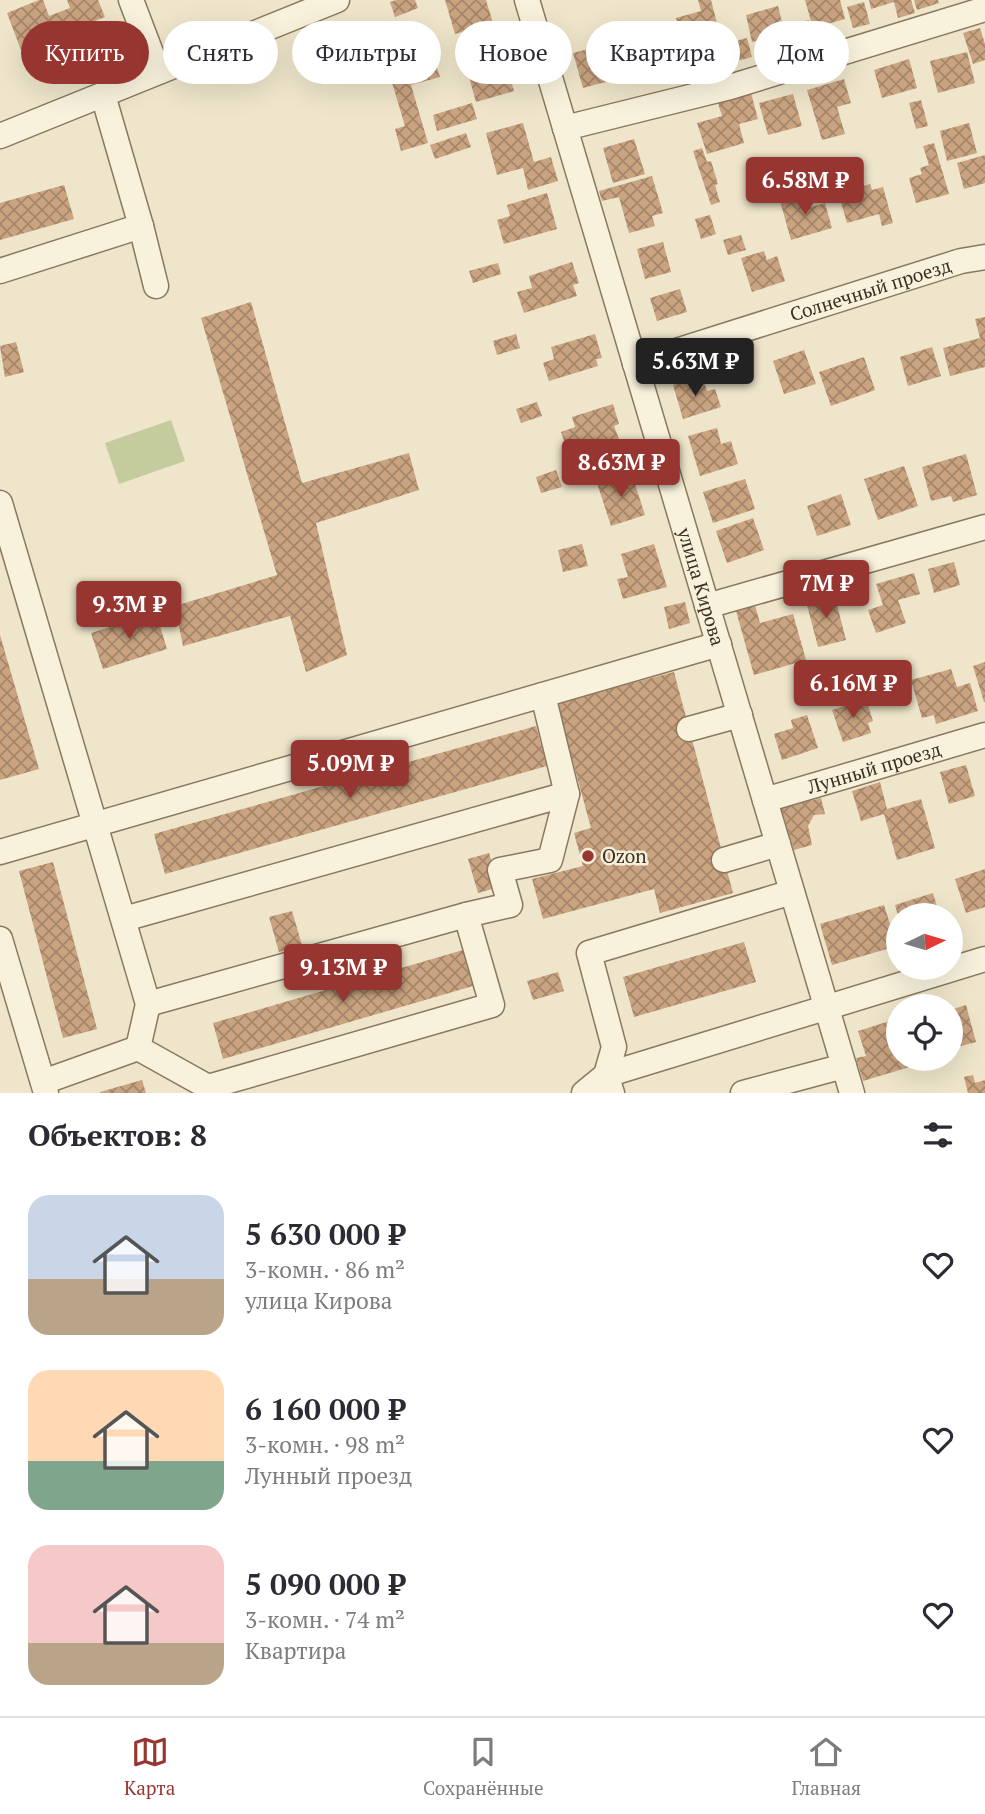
<!DOCTYPE html>
<html lang="ru">
<head>
<meta charset="utf-8">
<style>
  :root { --surface:#fff; --page:#f7f7f7; --text:#2b2b33; --muted:#7c7c81; --line:#e1e1e2; --accent:#973631 }
  body { margin:0; font-family:"PT Serif",serif; background:var(--page); color:var(--text); height:100vh; display:flex; flex-direction:column; font-size:26px; white-space:nowrap }
  * { box-sizing:border-box; margin:0 }
  p { font-size:23px; color:var(--muted) }
  .icon { flex:none; width:38px; height:38px; fill:none; stroke:currentColor; stroke-width:2; stroke-linecap:round; stroke-linejoin:round }
  .map { position:relative; height:1093px; overflow:hidden }
  .details { display:flex; flex-direction:column; background:var(--surface); flex:1 }
  .details>* { flex:none }
  .guide { position:absolute; left:21px; top:21px; width:943px; height:63px; display:flex; gap:14px }
  .needle { width:46px; rotate:85deg }
  .buttons { position:absolute; left:886px; top:903px; display:grid; gap:14px }
  .buttons a { display:grid; place-items:center; width:77px; height:77px; border-radius:50%; background:var(--surface); box-shadow:0 7px 28px #0002; font-size:35px }
  .price { position:absolute; translate:-50% -60px; padding:0 16px; border-radius:7px; background:var(--accent); color:#fff; font-size:23px; line-height:46px; filter:drop-shadow(0 2px 4px #0008) }
  .price::after { content:''; position:absolute; left:50%; top:42px; width:21px; height:16px; margin-left:-10px; background:inherit; clip-path:polygon(0 0,100% 0,50% 100%) }
  .price.current { background:#222; color:#fff }
  ul { padding:0; list-style:none }
  li { display:flex; align-items:center; gap:21px; height:175px; padding:0 28px }
  li span { display:grid; place-items:center; flex:none; width:196px; height:140px; border-radius:21px; color:#555 }
  li>.icon { margin-inline-start:auto }
  span .icon { width:84px; height:84px; fill:#fffc; stroke-width:1 }
  li b { font-size:30px }
  h2 { display:flex; justify-content:space-between; align-items:center; height:84px; padding:0 28px; font-size:30px }
  .pill { padding:0 24px; border-radius:32px; background:var(--surface); box-shadow:0 7px 28px #0002; font-size:24px; line-height:63px }
  .pill.current { background:var(--accent); color:#fff }
  .dock { display:flex; justify-content:space-around; align-items:center; height:98px; border-top:2px solid var(--line); background:var(--surface); font-size:19px; color:var(--muted) }
  .dock a { display:grid; justify-items:center; gap:4px }
  .dock .current { color:var(--accent) }
  .map>svg:first-child { display:block }
  .pitch { fill:#c4cc9e }
  .building { fill:url(#building-cross-hatch) }
  .lines { fill:none; stroke-linecap:round; stroke-linejoin:round }
  .minor-casing { stroke:#8a785f; stroke-width:27 }
  .minor { stroke:#f8f2dd; stroke-width:24 }
  .poi-dot { fill:#973631; stroke:#f5efd9; stroke-width:2.5 }
  .labels { text-anchor:middle; stroke-width:5; stroke-linejoin:round; paint-order:stroke }
  .street-label { font-size:19px; fill:#3b2f22; stroke:#f5efd9 }
  .poi-label { font-size:19px; fill:#3b2f22; stroke:#f5efd9; text-anchor:start }
</style>
</head>
<body>
<div class="map">
<svg width="985" height="1093" viewBox="0 0 985 1093">
  <defs>
    <pattern id="building-cross-hatch" width="8" height="8" patternUnits="userSpaceOnUse" patternTransform="scale(1.75)"><rect width="8" height="8" fill="#caa481"/><path d="M0 0l8 8M0 8l8-8" fill="none" stroke="#a58669"/></pattern>
  </defs>
  <rect width="100%" height="100%" fill="#eee5ca"/>
  <path class="pitch" d="M171,420L185,461L119,484L105,443Z"/>
  <path class="building" d="M39,0H43L49,16L70,8L67,0H98L105,17L21,50L7,13Z
    M396,0H415L418,8L395,17L390,2Z
    M445,0H486L493,23L455,34Z
    M698,0H711L724,50L707,55L700,27L680,32L676,18L701,11Z
    M805,0H840L845,19L813,28Z
    M869,0H911L915,13L898,18L894,2L871,9Z
    M914,0H938L939,3L917,10Z
    M864,2L870,24L853,28L847,7Z
    M778,6L785,34L752,42L746,15Z
    M809,20L814,38L799,42L794,24Z
    M980,28L985,44V60L973,64L963,33Z
    M662,35L669,64L652,69L644,40Z
    M747,38L752,57L733,62L728,43Z
    M604,45L613,80L583,88L573,53Z
    M503,52L514,91L476,102L465,63Z
    M967,52L975,83L938,93L930,61Z
    M402,54L407,70L435,62L440,77L411,85L428,143L401,151L395,129L405,126L385,59Z
    M909,59L917,88L882,98L874,70Z
    M844,79L851,103L837,107L845,134L822,140L807,90Z
    M751,93L758,119L739,124L744,143L707,154L697,123L722,116L718,103Z
    M793,94L802,126L768,135L759,103Z
    M921,100L928,126L916,129L909,103Z
    M472,103L477,119L437,131L433,115Z
    M523,123L534,162L551,157L558,181L528,190L523,168L497,175L486,133Z
    M969,123L977,153L947,161L940,131Z
    M466,133L471,147L435,159L430,145Z
    M634,139L645,174L613,183L603,148Z
    M934,143L949,194L916,203L909,178L922,174L920,168L929,165L923,146Z
    M702,148L707,162L711,161L718,184L715,185L720,202L711,205L693,151Z
    M985,155V183L964,189L957,163Z
    M826,158L837,195L827,198L816,161Z
    M652,176L663,213L652,216L655,226L629,233L619,197L602,201L599,191Z
    M862,178L864,186L870,184L872,190L883,187L893,223L882,226L879,214L847,223L836,185Z
    M64,185L74,219L0,240V203Z
    M547,193L557,229L504,244L497,220L510,216L507,205Z
    M807,193L811,207L825,203L832,228L791,240L780,201Z
    M710,215L716,234L701,239L695,219Z
    M741,235L746,250L728,255L723,240Z
    M663,242L671,272L645,279L637,249Z
    M764,251L767,260L777,256L785,281L752,292L741,258Z
    M572,262L579,283L573,285L577,296L524,313L517,292L532,288L529,276Z
    M498,263L501,274L473,283L469,271Z
    M680,289L687,312L657,321L650,298Z
    M251,302L302,483L409,453L419,490L316,523L347,655L306,672L290,616L183,646L175,606L277,575L201,318Z
    M985,317V367L950,376L943,348L980,338L975,319Z
    M516,334L520,348L497,355L493,341Z
    M595,334L602,358L596,359L598,366L549,381L543,363L554,359L551,347Z
    M16,342L24,372L5,377L0,346Z
    M932,347L941,376L908,386L900,357Z
    M804,350L816,384L784,394L773,361Z
    M864,357L875,390L831,406L819,372Z
    M702,376L707,391L715,389L721,407L683,419L673,385Z
    M537,402L542,416L521,423L516,409Z
    M613,404L619,424L614,426L619,439L569,456L561,432L575,427L572,417Z
    M717,428L721,444L731,441L738,464L700,476L688,436Z
    M966,454L977,495L953,502L951,496L931,501L922,467Z
    M904,466L918,506L878,520L864,479Z
    M556,470L562,487L541,493L536,477Z
    M631,472L645,515L611,526L597,483Z
    M745,479L755,509L713,523L703,492Z
    M841,494L851,525L817,536L807,506Z
    M753,518L764,550L727,563L716,531Z
    M582,544L588,566L563,572L558,550Z
    M654,544L667,587L623,599L617,579L628,577L621,554Z
    M954,562L960,585L934,593L928,569Z
    M914,573L920,594L898,600L906,623L876,633L868,610L883,605L876,584Z
    M834,593L846,640L818,647L806,601Z
    M685,602L690,623L669,629L664,607Z
    M755,605L760,623L793,614L806,660L754,675L736,611Z
    M156,613L167,649L103,669L91,633Z
    M0,635L39,769L0,780Z
    M985,662V702H984L973,666Z
    M951,669L957,687L970,683L978,711L936,724L934,715L922,718L911,680Z
    M674,672L733,893L660,913L654,889L543,919L532,879L583,866L574,833L591,828L557,703Z
    M866,699L873,721L868,723L871,733L843,742L832,710Z
    M807,715L818,748L782,760L774,734L793,728L791,720Z
    M536,726L547,766L165,874L154,834Z
    M966,765L975,796L949,804L940,772Z
    M880,782L887,809L921,799L935,848L897,860L884,814L861,821L852,791Z
    M821,798L825,814L814,815L808,826L812,845L794,850L781,808Z
    M489,853L499,887L478,893L468,859Z
    M53,862L97,1029L63,1038L19,871Z
    M985,869V907L966,913L955,879Z
    M933,893L939,913L931,915H898L895,905Z
    M884,905L897,946L832,965L820,924Z
    M292,911L302,945L279,952L269,917Z
    M744,942L756,982L634,1017L623,977Z
    M463,950L473,986L223,1059L213,1023Z
    M558,972L564,991L533,1000L527,981Z
    M966,1005L976,1042L950,1049V1010Z
    M893,1020L896,1031L898,1030V1059H915L916,1065L863,1081L856,1058L866,1056L858,1031Z
    M973,1075L975,1083L985,1080V1093H968L964,1077Z
    M142,1080L146,1093H100V1092Z"/>
  <g class="lines">
    <defs>
      <g id="minor">
        <path d="M131,0L158,71"/>
        <path id="s1" d="M527,0L852,1093"/>
        <path d="M565,128L730,87L985,9"/>
        <path d="M0,136L337,0"/>
        <path d="M141,226L156,286"/>
        <path d="M0,271L141,226L103,95"/>
        <path id="s2" d="M635,364L961,261L985,257"/>
        <path d="M0,503L148,1004L138,1048L208,1087L492,1005L466,915"/>
        <path d="M707,606L985,527"/>
        <path d="M689,729L740,715"/>
        <path id="s3" d="M765,800L985,735"/>
        <path d="M0,852L719,644"/>
        <path d="M724,860L778,844"/>
        <path d="M124,919L567,794"/>
        <path d="M0,939L46,1093"/>
        <path d="M148,1004L466,915L510,905L500,870L550,860L567,794L543,695"/>
        <path d="M43,1082L138,1048"/>
        <path d="M584,1093L606,1075L985,959"/>
        <path d="M612,1093L606,1075L614,1047L589,953L792,892"/>
        <path d="M743,1093L844,1066"/>
      </g>
    </defs>
    <use href="#minor" class="minor-casing"/>
    <use href="#minor" class="minor"/>
  </g>
  <circle class="poi-dot" cx="588" cy="856" r="7"/>
  <g class="labels">
    <g class="street-label">
      <text dy="7" stroke="none"><textPath href="#s2" startOffset="247">Солнечный проезд</textPath></text>
      <text dy="7" stroke="none"><textPath href="#s1" startOffset="612">улица Кирова</textPath></text>
      <text dy="7" stroke="none"><textPath href="#s3" startOffset="114">Лунный проезд</textPath></text>
    </g>
    <g class="poi-label">
      <text x="602" y="863">Ozon</text>
    </g>
  </g>
</svg>
<div class="buttons">
<a><svg class="needle" viewBox="-14 -14 28 28"><path d="M0-13l5 13h-10z" fill="#e53935"/><path d="M0 13l5-13h-10z" fill="#7c7c81"/></svg></a>
<a><svg class="icon" aria-label="locate" viewBox="0 0 24 24"><circle cx="12" cy="12" r="6"/><path d="M12 2v4M12 18v4M2 12h4M18 12h4"/></svg></a>
</div>
<b class="price" style="left:805px;top:217px">6.58M ₽</b>
<b class="price current" style="left:695px;top:398px">5.63M ₽</b>
<b class="price" style="left:621px;top:499px">8.63M ₽</b>
<b class="price" style="left:826px;top:620px">7M ₽</b>
<b class="price" style="left:129px;top:641px">9.3M ₽</b>
<b class="price" style="left:853px;top:720px">6.16M ₽</b>
<b class="price" style="left:350px;top:800px">5.09M ₽</b>
<b class="price" style="left:343px;top:1004px">9.13M ₽</b>
<div class="guide">
<a class="pill current">Купить</a>
<a class="pill">Снять</a>
<a class="pill">Фильтры</a>
<a class="pill">Новое</a>
<a class="pill">Квартира</a>
<a class="pill">Дом</a>
</div>
</div>
<section class="details">
<h2>Объектов: 8<svg class="icon" aria-label="filters" viewBox="0 0 24 24"><path d="M4 7h16M4 17h16"/><circle cx="9" cy="7" r="2"/><circle cx="15" cy="17" r="2"/></svg></h2>
<ul>
<li><span style="background:linear-gradient(#c9d6e8 60%,#b9a48a 0)"><svg class="icon" aria-label="home" viewBox="0 0 24 24"><path d="M3 11l9-7 9 7M6 9v11h12V9"/></svg></span><div><b>5 630 000 ₽</b><p>3-комн. · 86 m²</p><p>улица Кирова</p></div><svg class="icon" aria-label="heart" viewBox="0 0 24 24"><path d="M12 20l-8-8c-3-5 5-10 8-4 3-6 11-1 8 4z"/></svg></li>
<li><span style="background:linear-gradient(#ffd9b3 65%,#7fa58c 0)"><svg class="icon" aria-label="home" viewBox="0 0 24 24"><path d="M3 11l9-7 9 7M6 9v11h12V9"/></svg></span><div><b>6 160 000 ₽</b><p>3-комн. · 98 m²</p><p>Лунный проезд</p></div><svg class="icon" aria-label="heart" viewBox="0 0 24 24"><path d="M12 20l-8-8c-3-5 5-10 8-4 3-6 11-1 8 4z"/></svg></li>
<li><span style="background:linear-gradient(#f6c9c9 70%,#b9a48a 0)"><svg class="icon" aria-label="home" viewBox="0 0 24 24"><path d="M3 11l9-7 9 7M6 9v11h12V9"/></svg></span><div><b>5 090 000 ₽</b><p>3-комн. · 74 m²</p><p>Квартира</p></div><svg class="icon" aria-label="heart" viewBox="0 0 24 24"><path d="M12 20l-8-8c-3-5 5-10 8-4 3-6 11-1 8 4z"/></svg></li>
</ul>
</section>
<nav class="dock">
<a class="current"><svg class="icon" aria-label="map" viewBox="0 0 24 24"><path d="M3 6l6-2 6 2 6-2v14l-6 2-6-2-6 2zM9 4v14M15 6v14"/></svg>Карта</a>
<a><svg class="icon" aria-label="saved" viewBox="0 0 24 24"><path d="M7 4h10v16l-5-4-5 4z"/></svg>Сохранённые</a>
<a><svg class="icon" aria-label="home" viewBox="0 0 24 24"><path d="M3 11l9-7 9 7M6 9v11h12V9"/></svg>Главная</a>
</nav>
</body>
</html>
